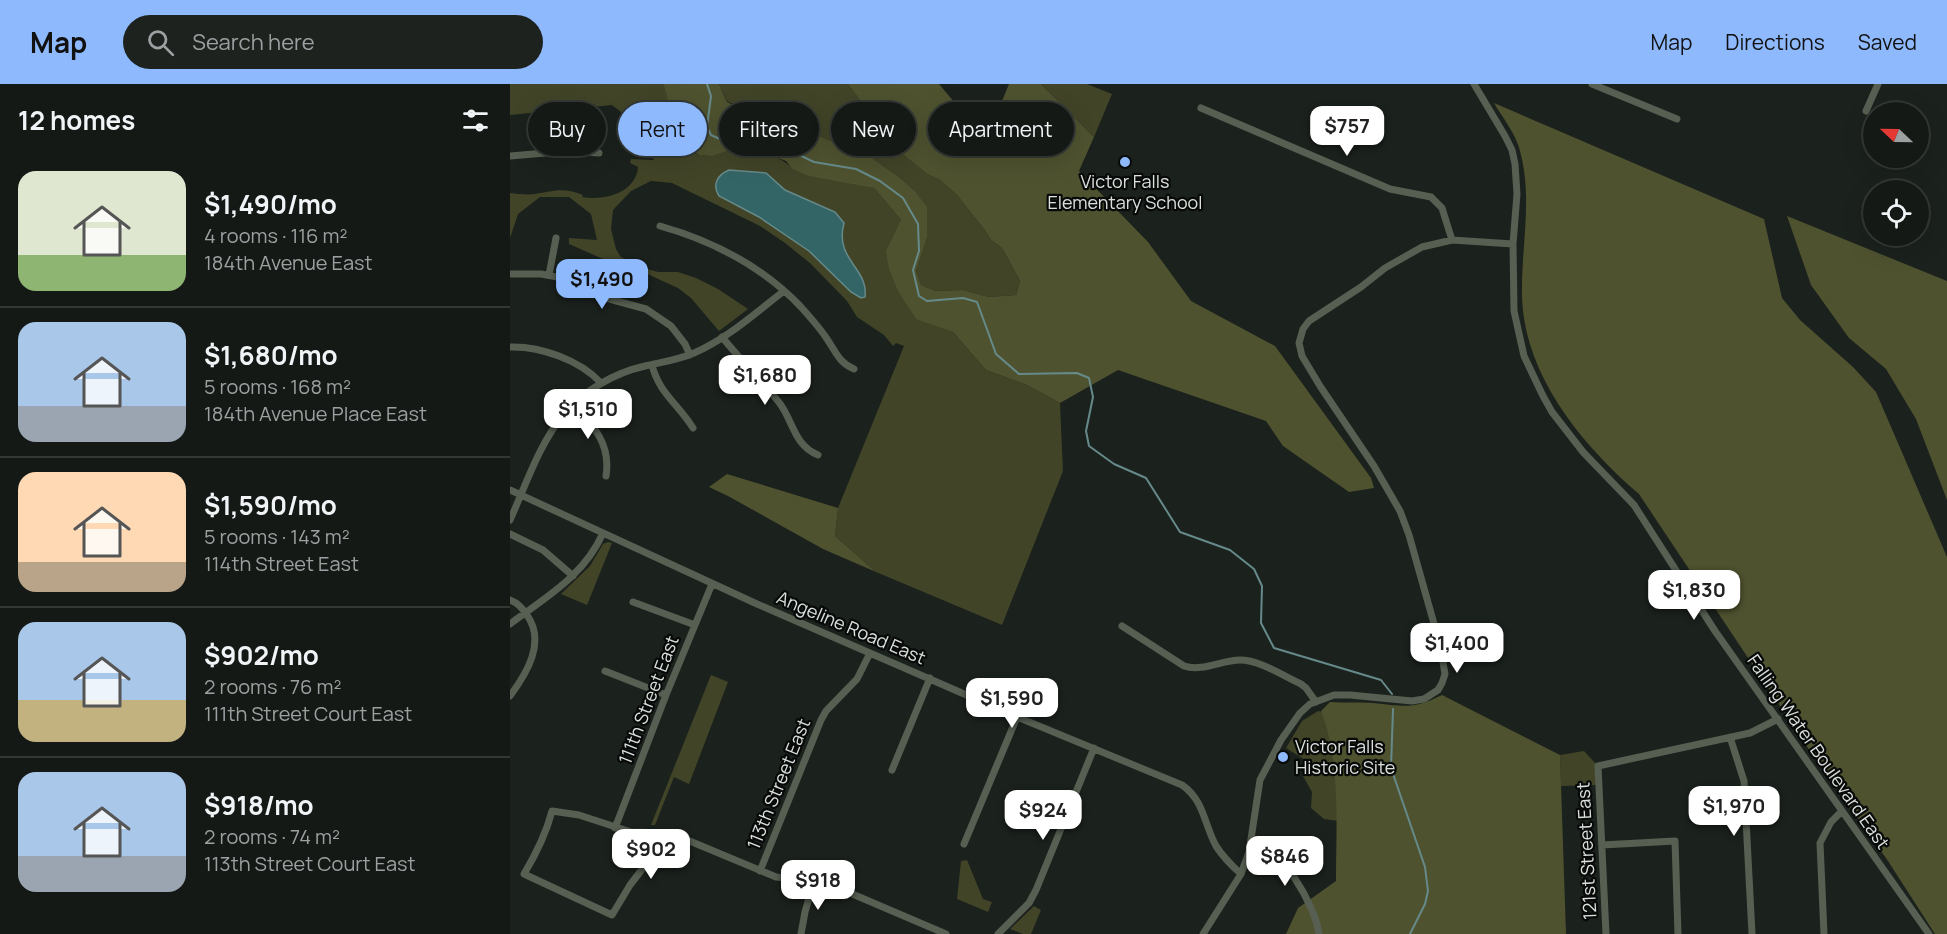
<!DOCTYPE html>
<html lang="en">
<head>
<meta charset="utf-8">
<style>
  :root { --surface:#141916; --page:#1d221f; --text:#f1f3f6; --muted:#9da0a1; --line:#333835; --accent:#8eb9fd }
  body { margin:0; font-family:Manrope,sans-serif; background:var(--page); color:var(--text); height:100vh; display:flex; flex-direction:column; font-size:22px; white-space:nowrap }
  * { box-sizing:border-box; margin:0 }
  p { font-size:20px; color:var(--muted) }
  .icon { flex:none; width:33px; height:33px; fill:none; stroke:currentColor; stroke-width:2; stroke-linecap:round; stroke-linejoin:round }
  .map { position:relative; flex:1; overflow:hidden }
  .drawer { display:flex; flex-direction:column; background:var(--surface); width:510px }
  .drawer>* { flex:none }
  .top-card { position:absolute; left:18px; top:18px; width:570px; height:54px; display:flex; gap:12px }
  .needle { width:39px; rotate:292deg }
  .tools { position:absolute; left:1353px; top:18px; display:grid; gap:12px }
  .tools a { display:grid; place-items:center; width:66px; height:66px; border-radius:50%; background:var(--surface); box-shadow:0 6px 24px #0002,0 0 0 2px var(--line); font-size:30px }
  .price { position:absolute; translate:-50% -51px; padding:0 14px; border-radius:12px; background:#fff; color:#222; font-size:20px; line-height:39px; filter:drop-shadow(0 2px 3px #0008) }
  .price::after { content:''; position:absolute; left:50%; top:36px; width:18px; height:14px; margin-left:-9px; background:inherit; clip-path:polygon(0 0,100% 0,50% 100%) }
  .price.current { background:var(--accent); color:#111 }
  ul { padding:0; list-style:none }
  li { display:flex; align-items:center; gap:18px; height:150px; padding:0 18px }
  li+li { border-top:2px solid var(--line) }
  li span { display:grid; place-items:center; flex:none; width:168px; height:120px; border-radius:18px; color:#555 }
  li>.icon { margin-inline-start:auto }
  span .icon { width:72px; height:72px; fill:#fffc; stroke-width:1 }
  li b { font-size:26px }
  h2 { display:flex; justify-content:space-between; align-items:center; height:72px; padding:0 18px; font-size:26px }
  .chip { padding:0 21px; border-radius:27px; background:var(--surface); box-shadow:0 6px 24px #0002,0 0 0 2px var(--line); font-size:21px; line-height:54px }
  .chip.current { background:var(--accent); color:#111 }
  header { display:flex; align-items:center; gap:36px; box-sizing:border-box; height:84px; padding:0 30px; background:var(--accent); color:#111 }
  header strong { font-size:28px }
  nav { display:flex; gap:33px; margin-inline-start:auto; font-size:21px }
  .search { width:420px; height:54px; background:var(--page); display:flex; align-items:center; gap:15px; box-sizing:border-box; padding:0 21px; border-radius:33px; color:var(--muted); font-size:22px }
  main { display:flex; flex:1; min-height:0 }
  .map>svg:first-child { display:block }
  .green { fill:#414427 }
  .forest { fill:#4f522f }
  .water { fill:#346566; stroke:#668a8a; stroke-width:1.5 }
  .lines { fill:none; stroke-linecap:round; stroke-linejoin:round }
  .stream { stroke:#668a8a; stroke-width:2 }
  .minor { stroke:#575f52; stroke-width:7 }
  .poi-dot { fill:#8eb9fd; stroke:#070a08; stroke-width:2 }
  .labels { text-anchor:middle; stroke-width:4.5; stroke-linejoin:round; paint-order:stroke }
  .poi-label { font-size:18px; fill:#dbe0dd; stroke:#070a08 }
  .street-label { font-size:18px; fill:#dbe0dd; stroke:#070a08 }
</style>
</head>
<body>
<header>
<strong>Map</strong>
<div class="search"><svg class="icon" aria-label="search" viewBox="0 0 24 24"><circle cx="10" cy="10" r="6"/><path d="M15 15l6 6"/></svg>Search here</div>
<nav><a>Map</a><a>Directions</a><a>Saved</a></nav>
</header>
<main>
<section class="drawer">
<h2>12 homes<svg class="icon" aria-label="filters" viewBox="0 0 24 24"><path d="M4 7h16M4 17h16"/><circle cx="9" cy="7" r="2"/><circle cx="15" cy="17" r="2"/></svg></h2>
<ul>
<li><span style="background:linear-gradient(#dfe7d0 70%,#8fb573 0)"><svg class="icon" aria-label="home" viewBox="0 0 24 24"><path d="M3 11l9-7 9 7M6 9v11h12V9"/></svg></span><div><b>$1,490/mo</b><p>4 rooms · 116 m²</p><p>184th Avenue East</p></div></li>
<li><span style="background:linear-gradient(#a9c7e8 70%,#9aa5b1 0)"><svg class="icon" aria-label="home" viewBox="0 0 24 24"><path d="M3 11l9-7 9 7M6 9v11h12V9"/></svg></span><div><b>$1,680/mo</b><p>5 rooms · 168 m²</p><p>184th Avenue Place East</p></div></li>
<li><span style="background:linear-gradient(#ffd9b3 75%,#b9a48a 0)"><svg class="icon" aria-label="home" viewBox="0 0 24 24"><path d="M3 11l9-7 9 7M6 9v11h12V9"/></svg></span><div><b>$1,590/mo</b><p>5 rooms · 143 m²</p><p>114th Street East</p></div></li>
<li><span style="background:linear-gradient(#a9c7e8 65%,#c2b280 0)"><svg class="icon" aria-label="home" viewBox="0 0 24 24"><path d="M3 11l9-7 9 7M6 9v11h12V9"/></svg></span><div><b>$902/mo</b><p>2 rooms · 76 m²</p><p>111th Street Court East</p></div></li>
<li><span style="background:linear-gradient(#a9c7e8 70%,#9aa5b1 0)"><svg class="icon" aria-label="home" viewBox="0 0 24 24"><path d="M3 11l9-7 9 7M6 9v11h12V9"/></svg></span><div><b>$918/mo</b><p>2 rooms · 74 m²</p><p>113th Street Court East</p></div></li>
</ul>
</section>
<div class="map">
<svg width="1437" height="850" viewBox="0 0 1437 850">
  <rect width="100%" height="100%" fill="#1b211d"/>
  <path class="green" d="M0,0H153C157,9 159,17 160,27C162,40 158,50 169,62C176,69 194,73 204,71C208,70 213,67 217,67C236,64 270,69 282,85L364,104L391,136L406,234L443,248L476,286L517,301L550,319L553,387L492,541L366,488L325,452L328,424L394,262L386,259L383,262L374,251L347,233L337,217L301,180L275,159L250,142L162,99L141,97L121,107L103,126L101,145L106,165L110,172L121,180L148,188H168L186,194L208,205L238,225L209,247L181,214L168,204L135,189L118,186L59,160V154L87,156L81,130L59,113H30L8,130L0,154V109C8,110 17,111 25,110C45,107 52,103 73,111L72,113C94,117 126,109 128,83L120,79L121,75L144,76L125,39L102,21L0,31Z
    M209,0H338L385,64L417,90L430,96L447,111L474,145L481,156L492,164L510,197L506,211L479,213L453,206L426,207L411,201L406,187L417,154L404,106L389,93L362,74L309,52L281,48L217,17Z
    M531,0H577L602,10L584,53Z
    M98,458L102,459L77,521L51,510L80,482L93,460Z
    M201,591L218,598L179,700L164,693L145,741H141Z
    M808,627L825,631L835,738L814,735L801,724L802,708L793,692L800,679L776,664L792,637Z
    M1074,667L1088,682L1089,701L1051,702L1050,671Z
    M457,776L473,815L482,818L478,828L447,815L451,777Z
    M524,822L531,826L521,850H513L500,845Z"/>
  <path class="forest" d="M153,0H209L217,18L281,48L309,52L362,74L389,93L404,106L417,123V154L406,187L411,201L426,207L453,206L479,213L506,211L510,197L492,164L481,156L474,145L447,111L430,96L417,90L385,64L338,0H429L476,56L499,0H531L584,53L569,87L638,158L681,217L765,262L861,394L864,404L839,408L773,362L756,337L608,286L550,319L517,301L476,286L443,248L406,235L388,207L379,185L376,167L391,136L364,104L299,92L282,85L276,77L255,69L217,67L202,72L190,71L169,63L161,55C157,34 162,22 153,0Z
    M984,19L1254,135L1272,214L1290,236L1343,283L1366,308L1437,473V850H1425L1378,777L1298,664L1129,410C1071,360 1014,291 1012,212C1011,163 1023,114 1010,67C1006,50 992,33 984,19Z
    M1277,132L1437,197V416L1406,335L1376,285L1339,254L1301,201Z
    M217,390L328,424L325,452L366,488L313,465L218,412L199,403Z
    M932,611L1050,671L1056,850H776L788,824L826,797C826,744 831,678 811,627L820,618C834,619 849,618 863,619C894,622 903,626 932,611Z"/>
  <path class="water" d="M219,86L256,89L275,106L325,128L334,139C324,176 359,184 355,213L351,214L341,208L299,167L249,133L209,112C202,101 207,91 219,86Z"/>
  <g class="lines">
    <path class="stream" d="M197,0L201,12L197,43L201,51L227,63L260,57L304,78L346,85L370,97L393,114L408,140L409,167L403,186L409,212L417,217L453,214L467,218L486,270L509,290L567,289L579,294L583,313L576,347L579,362L604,380L636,394L670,448L720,466L744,485L752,502L751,539L764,564L871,596L882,610
      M883,625L881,684L915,783L918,807L915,820L900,850"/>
    <path class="minor" d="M964,0L995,52L1002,66L1005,80L1007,110L1003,160L1004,227L1014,272L1033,312L1042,328L1073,368L1124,421L1205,547L1419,850
      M1082,0L1167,35
      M691,24L880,105L921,113L932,124L942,156
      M1356,27L1368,0
      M0,72L59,67L89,69
      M150,142C203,157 252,182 291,223C300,233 310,244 317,255C326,268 329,279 344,285
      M0,190H31L53,194L92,213L136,225L161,242L175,260L180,271
      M39,191L46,154
      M212,253C230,275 249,295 268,317C283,335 283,361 308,371
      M0,263C30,262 70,276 91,299
      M142,281C149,309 168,320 183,344
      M63,321C84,342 101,360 96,392
      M0,406L247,520L507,633L672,701C694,716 694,740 706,762C713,773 721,781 731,790
      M0,436C16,401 29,360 54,330C75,306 104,289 135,282C152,278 168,276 184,269C217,255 245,229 274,207
      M0,450L33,466L63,492
      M0,516C8,519 12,524 17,531C36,558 17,589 0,612
      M123,518L185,541
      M0,540C36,513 74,492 93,449
      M612,542L674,582C692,588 712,576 730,576C750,576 773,592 791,600L796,604L806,618
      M95,587L156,611
      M1220,653L1234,697L1242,850
      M382,686L420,594
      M105,744L156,611L202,500
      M143,750L140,775L120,801L102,831L14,790C26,770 36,750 42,727L69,731L121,748L159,749L170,753L266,793L304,797L326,803L436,850
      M742,754C771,764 805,820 809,850
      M454,760L507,633
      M1092,761L1165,757L1168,850
      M250,787L311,636L316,627L347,595L360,569
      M291,850L295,828L304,797
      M488,850L519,819L526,806L584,664
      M693,850L731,790L739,768L750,696L771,656L790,629L800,620L824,611H840L902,617L914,615L928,606L932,599L935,590L930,561L899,451L890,427L864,382L810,302L792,272L789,259L793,245L799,237L851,203L875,184L912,163L942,156L1003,160
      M1096,850L1088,682L1240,649L1268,635
      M1314,850L1310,759L1321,738L1331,728"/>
  </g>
  <g class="poi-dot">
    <circle cx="615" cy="78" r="6"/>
    <circle cx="773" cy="673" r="6"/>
  </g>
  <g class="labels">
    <g class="poi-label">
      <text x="615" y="104">Victor Falls<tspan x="615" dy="21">Elementary School</tspan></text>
      <text x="785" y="669" text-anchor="start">Victor Falls<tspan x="785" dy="21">Historic Site</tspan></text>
    </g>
    <g class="street-label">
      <text transform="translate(341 544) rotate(23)" y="6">Angeline Road East</text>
      <text transform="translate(139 616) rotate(-69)" y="6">111th Street East</text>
      <text transform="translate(1308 668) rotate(55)" y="6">Falling Water Boulevard East</text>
      <text transform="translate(269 700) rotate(-68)" y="6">113th Street East</text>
      <text transform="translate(1077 767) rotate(-93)" y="6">121st Street East</text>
    </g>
  </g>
</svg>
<div class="tools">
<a><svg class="needle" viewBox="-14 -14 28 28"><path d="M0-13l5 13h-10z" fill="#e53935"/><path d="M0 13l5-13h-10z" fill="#9da0a1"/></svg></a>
<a><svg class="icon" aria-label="locate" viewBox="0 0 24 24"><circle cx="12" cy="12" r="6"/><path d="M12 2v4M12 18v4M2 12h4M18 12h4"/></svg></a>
</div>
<b class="price" style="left:837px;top:73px">$757</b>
<b class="price current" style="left:92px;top:226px">$1,490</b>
<b class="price" style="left:255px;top:322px">$1,680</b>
<b class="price" style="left:78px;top:356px">$1,510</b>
<b class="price" style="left:1184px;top:537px">$1,830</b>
<b class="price" style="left:947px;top:590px">$1,400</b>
<b class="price" style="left:502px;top:645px">$1,590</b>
<b class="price" style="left:1224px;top:753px">$1,970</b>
<b class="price" style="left:533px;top:757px">$924</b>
<b class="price" style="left:141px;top:796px">$902</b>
<b class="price" style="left:775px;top:803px">$846</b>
<b class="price" style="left:308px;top:827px">$918</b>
<div class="top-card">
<a class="chip">Buy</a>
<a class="chip current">Rent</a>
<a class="chip">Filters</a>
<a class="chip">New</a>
<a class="chip">Apartment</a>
</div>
</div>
</main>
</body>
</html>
